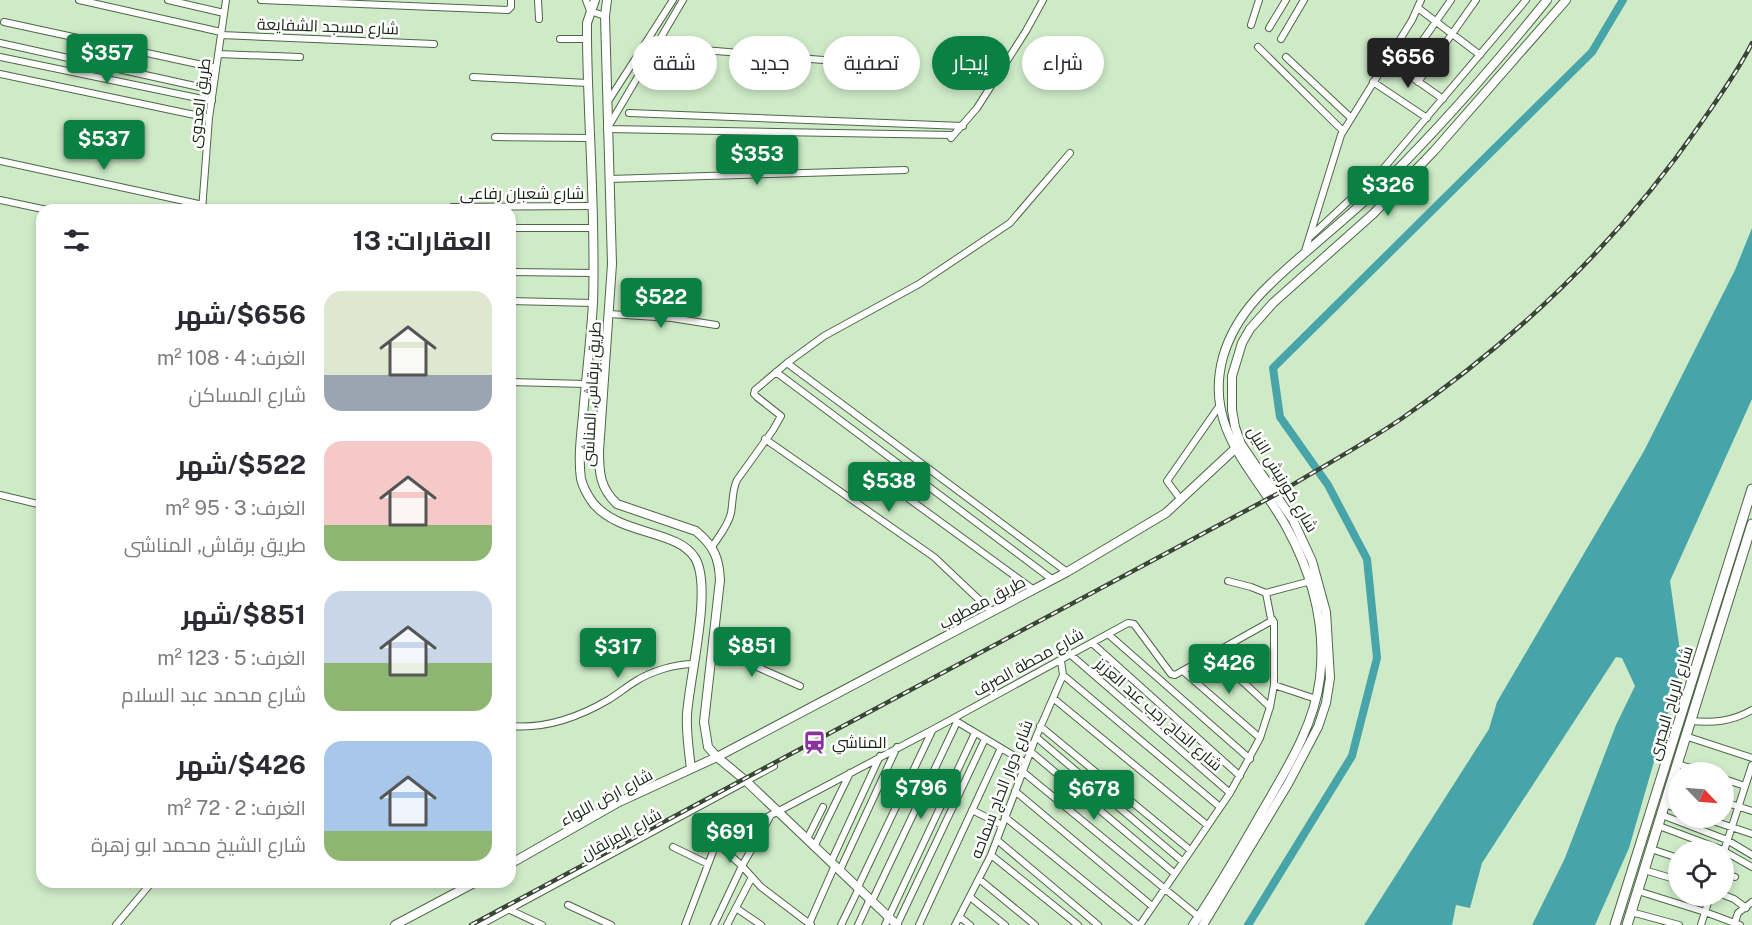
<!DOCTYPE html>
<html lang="ar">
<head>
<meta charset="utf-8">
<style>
  :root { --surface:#fff; --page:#f7f7f7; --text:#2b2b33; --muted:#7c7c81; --accent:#0b8043 }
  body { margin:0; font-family:"Public Sans",Cairo,sans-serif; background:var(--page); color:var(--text); direction:rtl; height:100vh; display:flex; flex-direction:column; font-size:22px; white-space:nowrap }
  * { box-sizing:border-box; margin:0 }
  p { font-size:20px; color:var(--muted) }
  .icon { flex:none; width:33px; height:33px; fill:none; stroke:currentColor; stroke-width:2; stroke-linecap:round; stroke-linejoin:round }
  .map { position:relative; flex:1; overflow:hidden; direction:ltr }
  .drawer { position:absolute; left:36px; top:204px; width:480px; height:684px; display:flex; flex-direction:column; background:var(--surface); border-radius:18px; box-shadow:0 3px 9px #0003; direction:rtl }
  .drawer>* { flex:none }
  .top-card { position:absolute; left:534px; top:36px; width:570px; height:54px; direction:rtl; display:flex; gap:12px }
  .needle { width:39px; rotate:115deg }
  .controls { position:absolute; left:1668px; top:762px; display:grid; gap:12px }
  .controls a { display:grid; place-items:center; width:66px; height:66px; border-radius:50%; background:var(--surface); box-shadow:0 3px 9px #0003; font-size:30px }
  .price { position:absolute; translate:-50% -51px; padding:0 14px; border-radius:6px; background:var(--accent); color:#fff; font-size:20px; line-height:39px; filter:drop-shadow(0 2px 3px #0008) }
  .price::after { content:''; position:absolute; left:50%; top:36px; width:18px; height:14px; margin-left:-9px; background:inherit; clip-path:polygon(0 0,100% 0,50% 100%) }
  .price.on { background:#222; color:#fff }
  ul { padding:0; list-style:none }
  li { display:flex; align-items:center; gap:18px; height:150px; padding:0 24px }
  li span { display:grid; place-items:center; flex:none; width:168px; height:120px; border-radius:18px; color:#555 }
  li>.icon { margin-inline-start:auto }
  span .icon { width:72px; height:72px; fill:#fffc; stroke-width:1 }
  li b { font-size:26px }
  h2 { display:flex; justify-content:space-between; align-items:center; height:72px; padding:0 24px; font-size:26px }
  .pill { padding:0 21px; border-radius:27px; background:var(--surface); box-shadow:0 3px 9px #0003; font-size:21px; line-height:54px }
  .pill.on { background:var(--accent); color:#fff }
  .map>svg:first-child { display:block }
  .water { fill:#47a4a8 }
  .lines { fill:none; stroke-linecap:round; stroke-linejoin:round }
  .canal { stroke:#47a4a8; stroke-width:8 }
  .minor-casing { stroke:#4e6748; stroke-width:8 }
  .tertiary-casing { stroke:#4e6748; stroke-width:10 }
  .secondary-casing { stroke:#4e6748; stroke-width:10 }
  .primary-casing { stroke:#4e6748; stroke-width:11 }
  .minor { stroke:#fff; stroke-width:6 }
  .tertiary { stroke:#fff; stroke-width:8 }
  .secondary { stroke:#fff; stroke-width:8 }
  .primary { stroke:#fff; stroke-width:9 }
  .rail-casing { stroke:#394635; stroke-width:4.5 }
  .rail { stroke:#fff; stroke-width:2; stroke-dasharray:7; stroke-linecap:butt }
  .labels { text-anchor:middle; stroke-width:5; stroke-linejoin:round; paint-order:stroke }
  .street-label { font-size:16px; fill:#192316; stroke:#fff }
  .poi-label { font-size:16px; fill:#192316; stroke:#fff; text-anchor:start }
</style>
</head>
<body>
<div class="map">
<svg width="1752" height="925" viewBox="0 0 1752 925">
  <rect width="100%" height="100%" fill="#ceeac7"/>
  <path class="water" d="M1752,228V399L1670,581L1682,665L1629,848L1595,925H1532L1565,858L1616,725L1635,686L1622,658L1616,657L1482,863L1470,908L1456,905L1452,925H1364L1489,729L1497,702L1644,451L1735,270Z"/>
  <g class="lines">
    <path class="canal" d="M1248,925L1352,756L1377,658L1367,559L1328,485L1280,417L1273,368L1592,52L1623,0"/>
    <defs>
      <path id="minor" d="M79,0L221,32
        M168,0L224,13
        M261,0L508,10L511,7V0
        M538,0L539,19
        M586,0L590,11L605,16
        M683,0L607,129L953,135
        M1418,8L1480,55
        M4,22L216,68
        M1251,25L1259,0
        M1269,28L1286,0
        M221,35L434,44
        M560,39H587
        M1281,39L1304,0
        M0,43L213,90
        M656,46L823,60
        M1258,47L1343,131
        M218,54L300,57
        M0,57L212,101
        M1286,57L1351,118
        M1386,59L1443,99
        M1402,70L1451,0
        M0,74L209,118
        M473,77L587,83
        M1373,82L1427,118
        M1418,82L1476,0
        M607,103L673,0
        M629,113L963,126
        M495,137L589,138
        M951,138L977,108L1026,31L1043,0
        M0,161L203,205
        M609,179L905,170
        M0,200L47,210
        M452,207L593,206
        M202,210L209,118L226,0
        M510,228H593
        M1311,236L1383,169L1526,0
        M1305,251L1341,135L1412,20L1421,0
        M510,272L593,273
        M510,301L593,303
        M609,314L672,318L716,325
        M787,363L1067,572
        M776,372L1053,580
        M510,382L586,384
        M765,439L934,557L992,612
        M883,480L1034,590
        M0,495L42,505
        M1181,500L1167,481L1220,405
        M712,547C719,536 728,526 731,513C733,502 732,490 737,480L773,430L781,416L757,397L754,394L755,390L787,363L824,336L919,284L1010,223L1070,153
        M1228,581L1251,587L1266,593L1311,581
        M1108,634L1250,759
        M1092,643L1240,776
        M714,648L800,686
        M1213,654L1270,707
        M1071,655L1230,793
        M1183,671L1260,738
        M1063,675L1220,807
        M1274,685L1316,699
        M1053,698L1207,825
        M956,721L1026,763
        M1690,721C1713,723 1731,722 1752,710
        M510,726C544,729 579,717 608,700C618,694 626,687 636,681C652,671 675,664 694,664
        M1040,726L1190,850
        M1685,736L1752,758
        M1036,737L1182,861
        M1030,751L1174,873
        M1677,764L1704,772
        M1022,771L1199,917
        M1724,779L1745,786
        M1015,791L1152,906
        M1724,802L1752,811
        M1665,804L1678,809
        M972,810L1002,825
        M1662,815L1727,840L1752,855
        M1005,817L1138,925
        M1704,818L1752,834
        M1659,826L1723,850
        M807,839L823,807
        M997,840L1098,925
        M718,844L742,866L761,887L811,925
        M673,847L708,864
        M814,847L850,773
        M1651,849L1678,858
        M1724,851L1752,765
        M1724,851L1752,867
        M991,855L1078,925
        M831,862L880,756
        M840,870L897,747
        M1644,870L1678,880
        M1724,873L1735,877
        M979,879L1035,925
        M858,887L932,731
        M1638,891L1705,912L1740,925
        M1724,895L1734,899L1746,908
        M970,897L1005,925
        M872,901L957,722
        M568,905L611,925
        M736,908L761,925
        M508,909L542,925
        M1631,912L1679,925
        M960,917L970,925
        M1735,922L1738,913L1752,902
        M809,924L835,865
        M116,925L152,882
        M480,925L774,766
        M685,925L714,849L722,841L932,730L1128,623L1134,624L1171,674L1175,675L1273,620
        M714,925L742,866L771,815
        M727,925L752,877
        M841,925L859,888
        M858,925L870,899
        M885,925L975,733
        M897,925L985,739
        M919,925L1001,748
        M955,925L991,855L1036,737L1063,675L1061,661
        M1140,925L1230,793L1260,738L1270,707L1274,685V622L1271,619L1266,593
        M1701,925L1710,896"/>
      <path id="tertiary" d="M595,0L587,23V39C588,127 596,214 593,302C591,340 586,378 583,415C581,436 578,458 581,479C583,487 588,496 593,503C620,536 677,529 695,558C713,587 689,679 687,715C686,733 689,751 691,769
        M607,0L605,16L612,264L599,451C599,473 600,488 617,504L696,531C714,546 719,558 720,580L704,722L708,747L717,757L746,781L897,925
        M580,450L599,451
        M510,864L619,802L717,757L1067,572L1166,513L1239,445
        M395,925L476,882"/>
      <path id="secondary" d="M1193,925C1217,890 1239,852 1260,815C1284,773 1314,728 1320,678C1326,626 1312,574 1287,528C1256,471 1203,430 1223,357C1237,308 1276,278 1313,246C1338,224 1364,203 1388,179C1444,123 1497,62 1547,0
        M1203,925L1288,784L1318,727L1326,703L1330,678L1326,612L1312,561L1293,520L1241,444L1235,427L1232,410V376L1242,343L1250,329L1273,303L1373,214L1434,151L1566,0"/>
      <path id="primary" d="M1615,925L1752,489
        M1627,925L1752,524"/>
    </defs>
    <use href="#minor" class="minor-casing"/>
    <use href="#tertiary" class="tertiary-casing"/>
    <use href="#secondary" class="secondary-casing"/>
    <use href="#primary" class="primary-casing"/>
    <use href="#minor" class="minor"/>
    <use href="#tertiary" class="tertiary"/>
    <use href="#secondary" class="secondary"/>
    <use href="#primary" class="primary"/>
    <defs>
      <path id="rail" d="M471,925L1277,494C1318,469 1361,446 1401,419C1517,339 1621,239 1701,123C1719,97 1738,71 1752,43"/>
    </defs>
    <use href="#rail" class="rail-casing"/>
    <use href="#rail" class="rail"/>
  </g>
  <defs>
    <symbol id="station-bare" viewBox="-9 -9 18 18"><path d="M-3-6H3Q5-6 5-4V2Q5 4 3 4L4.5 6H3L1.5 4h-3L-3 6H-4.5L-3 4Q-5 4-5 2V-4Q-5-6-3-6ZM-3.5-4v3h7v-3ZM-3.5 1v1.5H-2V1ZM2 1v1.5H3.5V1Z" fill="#8a329f" stroke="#fff" stroke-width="2.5" paint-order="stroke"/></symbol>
  </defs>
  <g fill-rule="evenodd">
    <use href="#station-bare" x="798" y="726" width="33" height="33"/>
  </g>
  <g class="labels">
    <g class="street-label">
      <text transform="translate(328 26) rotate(2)" y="6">شارع مسجد الشفايعة</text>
      <text transform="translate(199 103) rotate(-83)" y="6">طريق العدوى</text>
      <text x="522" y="199">شارع شعبان رفاعى</text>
      <text transform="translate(591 394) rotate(-87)" y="6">طريق برقاش, المناشى</text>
      <text transform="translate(1283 479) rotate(59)" y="6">شارع كورنيش النيل</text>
      <text transform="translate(982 602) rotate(-28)" y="6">طريق معطوب</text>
      <text transform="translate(1028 662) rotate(-29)" y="6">شارع محطة الصرف</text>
      <text transform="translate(1670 703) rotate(-73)" y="6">شارع الرياح البحيرى</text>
      <text transform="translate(1159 714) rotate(41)" y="6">شارع الحاج رجب عبد العزيز</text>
      <text transform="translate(1001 789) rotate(-69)" y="6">شارع دوار الحاج سماحه</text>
      <text transform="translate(606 797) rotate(-28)" y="6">شارع ارض اللواء</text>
      <text transform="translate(621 834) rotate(-29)" y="6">شارع المزلقان</text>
    </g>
    <g class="poi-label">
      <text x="832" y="748">المناشي</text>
    </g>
  </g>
</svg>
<div class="controls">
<a><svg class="needle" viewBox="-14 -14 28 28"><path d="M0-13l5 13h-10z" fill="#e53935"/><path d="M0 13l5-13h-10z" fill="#7c7c81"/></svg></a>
<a><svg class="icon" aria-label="locate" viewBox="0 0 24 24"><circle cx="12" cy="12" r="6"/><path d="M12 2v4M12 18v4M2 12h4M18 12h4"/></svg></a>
</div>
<b class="price" style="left:107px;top:85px">$357</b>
<b class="price on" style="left:1408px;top:89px">$656</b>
<b class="price" style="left:104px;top:171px">$537</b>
<b class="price" style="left:757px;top:186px">$353</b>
<b class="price" style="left:1388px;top:217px">$326</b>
<b class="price" style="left:661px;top:329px">$522</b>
<b class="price" style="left:889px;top:513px">$538</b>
<b class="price" style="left:752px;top:678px">$851</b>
<b class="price" style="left:618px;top:679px">$317</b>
<b class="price" style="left:1229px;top:695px">$426</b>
<b class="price" style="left:921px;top:820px">$796</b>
<b class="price" style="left:1094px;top:821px">$678</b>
<b class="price" style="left:730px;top:864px">$691</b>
<div class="top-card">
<a class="pill">شراء</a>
<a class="pill on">إيجار</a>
<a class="pill">تصفية</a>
<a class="pill">جديد</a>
<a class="pill">شقة</a>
</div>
<section class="drawer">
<h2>العقارات: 13<svg class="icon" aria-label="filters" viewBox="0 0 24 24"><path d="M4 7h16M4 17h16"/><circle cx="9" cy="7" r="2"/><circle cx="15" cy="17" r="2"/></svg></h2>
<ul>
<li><span style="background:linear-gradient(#dfe7d0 70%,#9aa5b1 0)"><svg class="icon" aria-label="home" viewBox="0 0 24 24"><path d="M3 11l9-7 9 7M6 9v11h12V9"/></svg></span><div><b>$656/شهر</b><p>الغرف: 4 · 108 m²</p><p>شارع المساكن</p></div></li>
<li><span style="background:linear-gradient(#f6c9c9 70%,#8fb573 0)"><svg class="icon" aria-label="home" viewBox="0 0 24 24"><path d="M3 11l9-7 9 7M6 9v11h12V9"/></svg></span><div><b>$522/شهر</b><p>الغرف: 3 · 95 m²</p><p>طريق برقاش, المناشى</p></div></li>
<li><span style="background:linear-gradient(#c9d6e8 60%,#8fb573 0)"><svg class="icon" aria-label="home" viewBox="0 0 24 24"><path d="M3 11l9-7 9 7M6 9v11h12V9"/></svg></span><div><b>$851/شهر</b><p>الغرف: 5 · 123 m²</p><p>شارع محمد عبد السلام</p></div></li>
<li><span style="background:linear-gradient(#a9c7e8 75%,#8fb573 0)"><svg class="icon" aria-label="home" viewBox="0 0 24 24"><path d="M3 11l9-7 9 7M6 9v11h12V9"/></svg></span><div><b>$426/شهر</b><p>الغرف: 2 · 72 m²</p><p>شارع الشيخ محمد ابو زهرة</p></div></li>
</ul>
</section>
</div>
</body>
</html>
